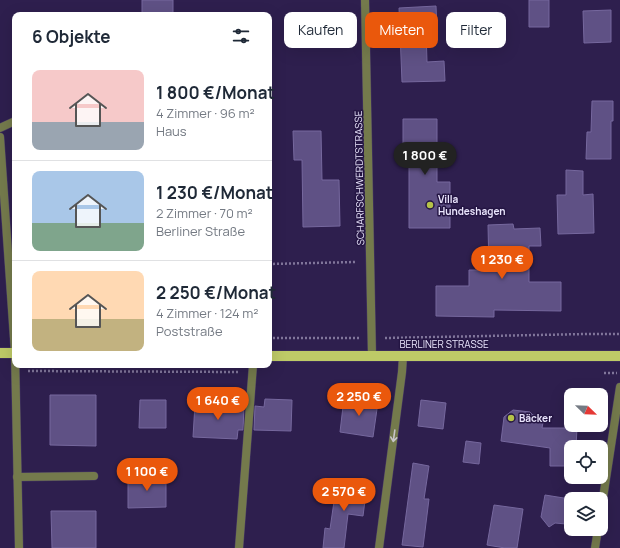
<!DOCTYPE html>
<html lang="de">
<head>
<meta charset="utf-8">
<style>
  :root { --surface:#fff; --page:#f6f6f7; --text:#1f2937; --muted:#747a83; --line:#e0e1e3; --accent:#ea580c }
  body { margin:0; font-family:Manrope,sans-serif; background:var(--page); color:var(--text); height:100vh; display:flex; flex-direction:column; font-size:15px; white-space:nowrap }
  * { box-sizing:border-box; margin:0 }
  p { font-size:13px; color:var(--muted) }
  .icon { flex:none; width:22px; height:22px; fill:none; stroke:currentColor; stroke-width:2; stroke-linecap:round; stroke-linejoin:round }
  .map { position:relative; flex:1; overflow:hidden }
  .panel { position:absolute; left:12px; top:12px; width:260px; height:356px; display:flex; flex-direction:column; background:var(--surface); border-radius:8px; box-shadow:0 4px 16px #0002 }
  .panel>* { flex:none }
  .banner { position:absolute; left:284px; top:12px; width:276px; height:36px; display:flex; gap:8px }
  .needle { width:26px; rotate:113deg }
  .controls { position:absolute; left:564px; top:388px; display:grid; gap:8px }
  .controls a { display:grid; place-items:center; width:44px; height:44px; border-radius:8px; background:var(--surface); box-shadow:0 4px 16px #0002; font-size:20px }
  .price { position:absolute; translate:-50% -34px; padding:0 9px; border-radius:14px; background:var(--accent); color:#fff; font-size:13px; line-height:26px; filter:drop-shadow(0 1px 2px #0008) }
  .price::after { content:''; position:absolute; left:50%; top:24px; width:12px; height:9px; margin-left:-6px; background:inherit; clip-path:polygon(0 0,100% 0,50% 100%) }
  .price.selected { background:#222; color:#fff }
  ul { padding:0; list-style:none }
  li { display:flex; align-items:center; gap:12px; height:100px; padding:0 20px }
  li+li { border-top:1px solid var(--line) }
  li span { display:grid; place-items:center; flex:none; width:112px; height:80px; border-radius:8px; color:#555 }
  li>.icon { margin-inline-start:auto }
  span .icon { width:48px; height:48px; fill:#fffc; stroke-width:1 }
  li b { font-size:17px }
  h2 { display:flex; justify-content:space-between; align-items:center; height:48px; padding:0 20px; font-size:17px }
  .tag { padding:0 14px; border-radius:8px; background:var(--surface); box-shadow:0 4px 16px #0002; font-size:14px; line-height:36px }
  .tag.selected { background:var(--accent); color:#fff }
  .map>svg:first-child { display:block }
  .building { fill:#5f5185; stroke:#76689e }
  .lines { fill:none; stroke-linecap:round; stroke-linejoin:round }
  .lane-casing { stroke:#483b66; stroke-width:9 }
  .street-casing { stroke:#483b66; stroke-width:9 }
  .primary-casing { stroke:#483b66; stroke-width:11 }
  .path { stroke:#81769b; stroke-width:2.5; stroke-dasharray:2 2; stroke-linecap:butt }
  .lane { stroke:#747a4c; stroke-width:8 }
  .street { stroke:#747a4c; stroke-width:8 }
  .primary { stroke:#beca67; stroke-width:10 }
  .oneway { stroke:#c7c5c8 }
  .poi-dot { fill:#b5c249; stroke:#241543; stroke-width:1.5 }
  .labels { text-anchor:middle; stroke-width:3; stroke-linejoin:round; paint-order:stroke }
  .street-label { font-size:10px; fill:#eae5fd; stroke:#241543 }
  .poi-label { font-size:10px; font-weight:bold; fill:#eae5fd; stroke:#241543; text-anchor:start }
</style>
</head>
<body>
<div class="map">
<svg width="620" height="548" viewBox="0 0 620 548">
  <rect width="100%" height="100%" fill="#2e1f4e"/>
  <path class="building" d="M142,0H173V15H142Z
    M529,0H549V27H529Z
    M436,6L437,29H426L427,62L444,61L445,81L402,82L399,8Z
    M611,10V42L584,43L583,11Z
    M592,101H613V121H611V159H586L587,132H591Z
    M403,119H437V182H450V228H409V163H403Z
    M293,131H321L322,180H339L340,226L303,227L302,160H294Z
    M566,170L583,171V195L593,194L594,233L558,234L557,195H566Z
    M513,224L514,229L540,228L541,246H529V282H561V311L494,310V317L436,316V286H469V270H489L488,225Z
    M50,395H96V446L50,445Z
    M344,398L378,402L373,437L340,432Z
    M265,399L292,400L291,431L254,430L255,406L264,407Z
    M140,400H166V428H139Z
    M421,400L446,403L443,429L418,426Z
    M195,404L244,406L243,430H238L237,439L193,437Z
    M513,410L530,412L533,415L544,417L542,428H577L576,447H571V466H550V448L501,441L504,417Z
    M466,441L481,443L479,464L463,462Z
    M413,463L429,466L424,499H429L423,547L402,545Z
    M166,475V507L128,508V476Z
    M337,481L367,485L363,516L348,514L344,548H323L325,528L330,529Z
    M545,495L570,499L566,524L555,523L549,527L541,517Z
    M494,505L523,509L517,548H505L487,545Z
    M51,511H96V548H52Z"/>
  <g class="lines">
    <defs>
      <path id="lane" d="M0,128L15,121
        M17,477L94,476
        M239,548L253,365"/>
      <path id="street" d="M365,0L372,356
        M0,137L15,353L19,548
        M601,511L620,387
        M379,548L402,372L403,356
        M595,548L598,529"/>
      <path id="primary" d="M0,353H15
        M269,356H620"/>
    </defs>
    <use href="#lane" class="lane-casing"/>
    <use href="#street" class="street-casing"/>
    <use href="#primary" class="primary-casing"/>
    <path class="path" d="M269,264L356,262
      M269,338H360
      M385,338L587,334H620
      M28,371L239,372
      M604,373H617"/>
    <use href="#lane" class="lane"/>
    <use href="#street" class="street"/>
    <use href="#primary" class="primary"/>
  </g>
  <defs><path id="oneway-shaft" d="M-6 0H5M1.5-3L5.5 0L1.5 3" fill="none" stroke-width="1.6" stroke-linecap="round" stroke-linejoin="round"/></defs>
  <use class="oneway" href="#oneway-shaft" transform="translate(394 436) rotate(98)"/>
  <g class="poi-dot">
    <circle cx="430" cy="205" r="4"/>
    <circle cx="511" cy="418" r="4"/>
  </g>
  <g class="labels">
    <g class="street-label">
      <text transform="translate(359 178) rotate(-91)" y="4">SCHARFSCHWERDTSTRASSE</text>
      <text x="444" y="348">BERLINER STRASSE</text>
    </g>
    <g class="poi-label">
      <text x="438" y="203">Villa<tspan x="438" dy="12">Hundeshagen</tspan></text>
      <text x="519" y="422">Bäcker</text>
    </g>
  </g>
</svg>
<div class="controls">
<a><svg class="needle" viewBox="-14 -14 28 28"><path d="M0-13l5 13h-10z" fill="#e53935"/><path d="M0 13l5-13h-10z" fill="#747a83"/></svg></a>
<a><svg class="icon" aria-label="locate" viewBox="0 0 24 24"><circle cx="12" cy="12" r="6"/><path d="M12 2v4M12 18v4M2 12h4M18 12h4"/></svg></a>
<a><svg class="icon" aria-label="layers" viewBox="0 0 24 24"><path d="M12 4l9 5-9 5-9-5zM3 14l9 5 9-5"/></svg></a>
</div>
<b class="price selected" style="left:425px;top:176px">1 800 €</b>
<b class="price" style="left:502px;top:280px">1 230 €</b>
<b class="price" style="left:359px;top:417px">2 250 €</b>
<b class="price" style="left:218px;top:421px">1 640 €</b>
<b class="price" style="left:147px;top:492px">1 100 €</b>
<b class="price" style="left:344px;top:512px">2 570 €</b>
<div class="banner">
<a class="tag">Kaufen</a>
<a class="tag selected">Mieten</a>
<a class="tag">Filter</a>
</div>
<section class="panel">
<h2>6 Objekte<svg class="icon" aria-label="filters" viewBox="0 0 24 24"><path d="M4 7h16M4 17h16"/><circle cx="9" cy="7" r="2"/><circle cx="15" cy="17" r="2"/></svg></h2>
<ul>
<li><span style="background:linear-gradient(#f6c9c9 65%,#9aa5b1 0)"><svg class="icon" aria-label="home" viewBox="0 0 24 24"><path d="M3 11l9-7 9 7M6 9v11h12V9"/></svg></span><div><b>1 800 €/Monat</b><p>4 Zimmer · 96 m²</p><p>Haus</p></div></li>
<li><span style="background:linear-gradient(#a9c7e8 65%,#7fa58c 0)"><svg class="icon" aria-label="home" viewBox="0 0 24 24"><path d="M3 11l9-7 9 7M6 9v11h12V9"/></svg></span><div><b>1 230 €/Monat</b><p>2 Zimmer · 70 m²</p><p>Berliner Straße</p></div></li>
<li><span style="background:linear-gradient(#ffd9b3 60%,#c2b280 0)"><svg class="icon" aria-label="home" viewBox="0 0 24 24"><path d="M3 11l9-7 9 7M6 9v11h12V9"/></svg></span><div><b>2 250 €/Monat</b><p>4 Zimmer · 124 m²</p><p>Poststraße</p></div></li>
</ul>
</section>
</div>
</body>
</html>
